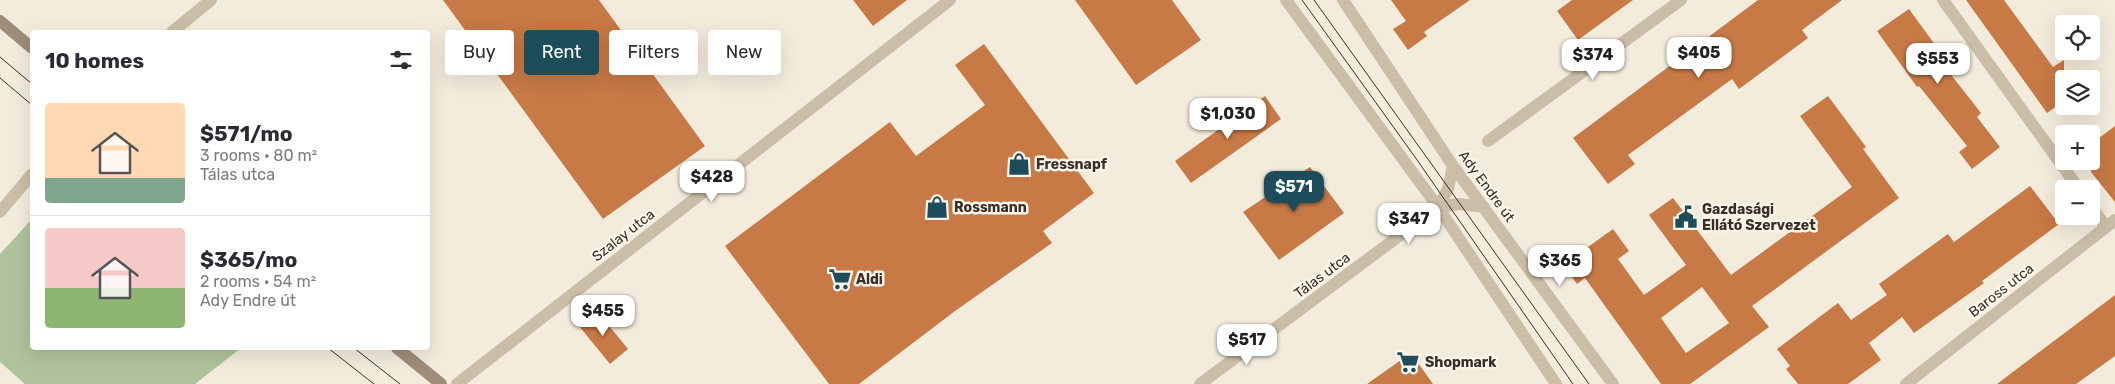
<!DOCTYPE html>
<html lang="en">
<head>
<meta charset="utf-8">
<style>
  :root { --surface:#fff; --page:#f7f7f7; --text:#2b2b33; --muted:#7c7c81; --line:#e1e1e2; --accent:#1d4d5a }
  body { margin:0; font-family:Rubik,sans-serif; background:var(--page); color:var(--text); height:100vh; display:flex; flex-direction:column; font-size:19px; white-space:nowrap }
  * { box-sizing:border-box; margin:0 }
  p { font-size:16px; color:var(--muted) }
  .icon { flex:none; width:28px; height:28px; fill:none; stroke:currentColor; stroke-width:2; stroke-linecap:round; stroke-linejoin:round }
  .map { position:relative; flex:1; overflow:hidden }
  .side { position:absolute; left:30px; top:30px; width:400px; height:320px; display:flex; flex-direction:column; background:var(--surface); border-radius:5px; box-shadow:0 5px 20px #0002 }
  .side>* { flex:none }
  .banner { position:absolute; left:445px; top:30px; width:475px; height:45px; display:flex; gap:10px }
  .tools { position:absolute; left:2055px; top:15px; display:grid; gap:10px }
  .tools a { display:grid; place-items:center; width:45px; height:45px; border-radius:5px; background:var(--surface); box-shadow:0 5px 20px #0002; font-size:25px }
  .price { position:absolute; translate:-50% -42px; padding:0 11px; border-radius:10px; background:#fff; color:#222; font-size:16px; line-height:32px; filter:drop-shadow(0 1px 2px #0008) }
  .price::after { content:''; position:absolute; left:50%; top:30px; width:15px; height:11px; margin-left:-8px; background:inherit; clip-path:polygon(0 0,100% 0,50% 100%) }
  .price.selected { background:var(--accent); color:#fff }
  ul { padding:0; list-style:none }
  li { display:flex; align-items:center; gap:15px; height:125px; padding:0 15px }
  li+li { border-top:1px solid var(--line) }
  li span { display:grid; place-items:center; flex:none; width:140px; height:100px; border-radius:5px; color:#555 }
  li>.icon { margin-inline-start:auto }
  span .icon { width:60px; height:60px; fill:#fffc; stroke-width:1 }
  li b { font-size:21px }
  h2 { display:flex; justify-content:space-between; align-items:center; height:60px; padding:0 15px; font-size:21px }
  .tag { padding:0 18px; border-radius:5px; background:var(--surface); box-shadow:0 5px 20px #0002; font-size:18px; line-height:45px }
  .tag.selected { background:var(--accent); color:#fff }
  .map>svg:first-child { display:block }
  .green { fill:#afc29c }
  .building { fill:#c77946; fill-rule:evenodd }
  .lines { fill:none; stroke-linecap:round; stroke-linejoin:round }
  .minor { stroke:#cbbea8; stroke-width:12 }
  .tertiary { stroke:#cbbea8; stroke-width:12 }
  .secondary { stroke:#9f8d79; stroke-width:12 }
  .tram { stroke:#383028; stroke-width:1 }
  .labels { text-anchor:middle; stroke-width:5; stroke-linejoin:round; paint-order:stroke }
  .poi-label { font-size:14px; font-weight:bold; fill:#383028; stroke:#faf5e9; text-anchor:start }
  .street-label { font-size:14px; fill:#383028; stroke:#faf5e9 }
</style>
</head>
<body>
<div class="map">
<svg width="2115" height="384" viewBox="0 0 2115 384">
  <rect width="100%" height="100%" fill="#f3ecdd"/>
  <path class="green" d="M32,219V348H241L195,384H25L0,362V254Z"/>
  <path class="building" d="M443,0H599L705,146L603,219Z
    M853,0H907L873,26Z
    M1075,0H1172L1201,40L1136,85Z
    M1391,0H1470L1424,32L1427,36L1408,50L1393,29L1406,21Z
    M1572,0H1633L1578,40L1557,11Z
    M1758,0H1842L1802,30L1808,38L1739,89L1732,79L1628,155L1635,164L1608,184L1573,138Z
    M1966,0H2004L2053,67L2064,60V101L2047,113Z
    M1909,9L1949,64L1945,67L1981,113L1977,117L2000,147L1972,169L1959,152L1967,146L1919,86L1917,87L1877,31Z
    M984,44L1094,193L1043,231L1052,243L955,311L859,384H829L725,246L890,122L916,156L985,105L955,65Z
    M1265,96L1281,119L1191,183L1175,161Z
    M1828,96L1866,147L1863,149L1899,198L1752,306L1769,327L1690,384H1661L1585,278L1577,284L1563,265L1613,229L1629,251L1618,259L1644,295L1686,265L1649,215L1673,198L1731,275L1852,187L1800,116ZM1702,287L1729,323L1686,353L1661,318Z
    M2115,126V202L2091,172V144Z
    M1310,167L1344,213L1279,260L1243,212Z
    M2030,186L2059,224L1982,281L1984,283L1914,333L1902,317L1869,343L1881,360L1848,384H1798L1786,369L1790,366L1777,349L1838,303L1851,320L1887,295L1879,284L1948,234L1954,242Z
    M2115,295V356L2076,384H1997Z
    M597,311L628,349L610,364L579,326Z
    M1411,353L1433,384H1367Z"/>
  <g class="lines">
    <path class="minor" d="M1943,0L2079,189
      M172,32L211,0
      M1488,141L1681,0
      M2091,206L2106,227
      M1438,207L1459,204L1484,207
      M0,212L32,174
      M457,384L950,0
      M1200,384L1438,207L1448,189L1453,166"/>
    <path class="tertiary" d="M1286,0L1438,207L1556,384
      M1343,0L1453,166L1613,384
      M1906,384L2115,220"/>
    <path class="secondary" d="M0,21L32,48
      M397,348L441,384"/>
    <path class="tram" d="M1302,0L1415,157L1573,384
      M1314,0L1589,384
      M0,57L32,84
      M0,78L32,105
      M328,348L374,384
      M354,348L400,384"/>
  </g>
  <defs>
    <symbol id="shop-bare" viewBox="-9 -9 18 18"><path d="M-5-2.5h2.3a2.7 3.5 0 0 1 5.4 0H5L5.5 6h-11ZM-1.5-2.5h3a1.5 2.3 0 0 0-3 0Z" fill="#1d4d5a" stroke="#faf5e9" stroke-width="2.5" paint-order="stroke"/></symbol>
    <symbol id="civic-bare" viewBox="-9 -9 18 18"><path d="M-.6-6.5H3V-4.5H.6V-3L4-1V1h2V6H-6V1h2V-1L-.6-3ZM-1.2 2.5V6h2.4V2.5Z" fill="#1d4d5a" stroke="#faf5e9" stroke-width="2.5" paint-order="stroke"/></symbol>
    <symbol id="supermarket-bare" viewBox="-9 -9 18 18"><path d="M-6-5.5h2.5l.6 2H6L4.5 2H-2.5L-4.4-4H-6ZM-1.5 3.2a1.3 1.3 0 1 0 .1 0ZM3 3.2a1.3 1.3 0 1 0 .1 0Z" fill="#1d4d5a" stroke="#faf5e9" stroke-width="2.5" paint-order="stroke"/></symbol>
  </defs>
  <g fill-rule="evenodd">
    <use href="#shop-bare" x="1003" y="148" width="32" height="32"/>
    <use href="#shop-bare" x="921" y="191" width="32" height="32"/>
    <use href="#civic-bare" x="1670" y="201" width="32" height="32"/>
    <use href="#supermarket-bare" x="824" y="263" width="32" height="32"/>
    <use href="#supermarket-bare" x="1392" y="346" width="32" height="32"/>
  </g>
  <g class="labels">
    <g class="poi-label">
      <text x="1036" y="169">Fressnapf</text>
      <text x="954" y="212">Rossmann</text>
      <text x="1702" y="214">Gazdasági<tspan x="1702" dy="16">Ellátó Szervezet</tspan></text>
      <text x="856" y="284">Aldi</text>
      <text x="1425" y="367">Shopmark</text>
    </g>
    <g class="street-label">
      <text transform="translate(1487 186) rotate(54)" y="5">Ady Endre út</text>
      <text transform="translate(623 235) rotate(-38)" y="5">Szalay utca</text>
      <text transform="translate(1322 275) rotate(-37)" y="5">Tálas utca</text>
      <text transform="translate(2001 290) rotate(-38)" y="5">Baross utca</text>
    </g>
  </g>
</svg>
<div class="tools">
<a><svg class="icon" aria-label="locate" viewBox="0 0 24 24"><circle cx="12" cy="12" r="6"/><path d="M12 2v4M12 18v4M2 12h4M18 12h4"/></svg></a>
<a><svg class="icon" aria-label="layers" viewBox="0 0 24 24"><path d="M12 4l9 5-9 5-9-5zM3 14l9 5 9-5"/></svg></a>
<a>+</a>
<a>−</a>
</div>
<b class="price" style="left:1699px;top:79px">$405</b>
<b class="price" style="left:1593px;top:81px">$374</b>
<b class="price" style="left:1938px;top:85px">$553</b>
<b class="price" style="left:1228px;top:140px">$1,030</b>
<b class="price" style="left:712px;top:203px">$428</b>
<b class="price selected" style="left:1294px;top:213px">$571</b>
<b class="price" style="left:1409px;top:245px">$347</b>
<b class="price" style="left:1560px;top:287px">$365</b>
<b class="price" style="left:603px;top:337px">$455</b>
<b class="price" style="left:1247px;top:366px">$517</b>
<div class="banner">
<a class="tag">Buy</a>
<a class="tag selected">Rent</a>
<a class="tag">Filters</a>
<a class="tag">New</a>
</div>
<section class="side">
<h2>10 homes<svg class="icon" aria-label="filters" viewBox="0 0 24 24"><path d="M4 7h16M4 17h16"/><circle cx="9" cy="7" r="2"/><circle cx="15" cy="17" r="2"/></svg></h2>
<ul>
<li><span style="background:linear-gradient(#ffd9b3 75%,#7fa58c 0)"><svg class="icon" aria-label="home" viewBox="0 0 24 24"><path d="M3 11l9-7 9 7M6 9v11h12V9"/></svg></span><div><b>$571/mo</b><p>3 rooms · 80 m²</p><p>Tálas utca</p></div></li>
<li><span style="background:linear-gradient(#f6c9c9 60%,#8fb573 0)"><svg class="icon" aria-label="home" viewBox="0 0 24 24"><path d="M3 11l9-7 9 7M6 9v11h12V9"/></svg></span><div><b>$365/mo</b><p>2 rooms · 54 m²</p><p>Ady Endre út</p></div></li>
</ul>
</section>
</div>
</body>
</html>
